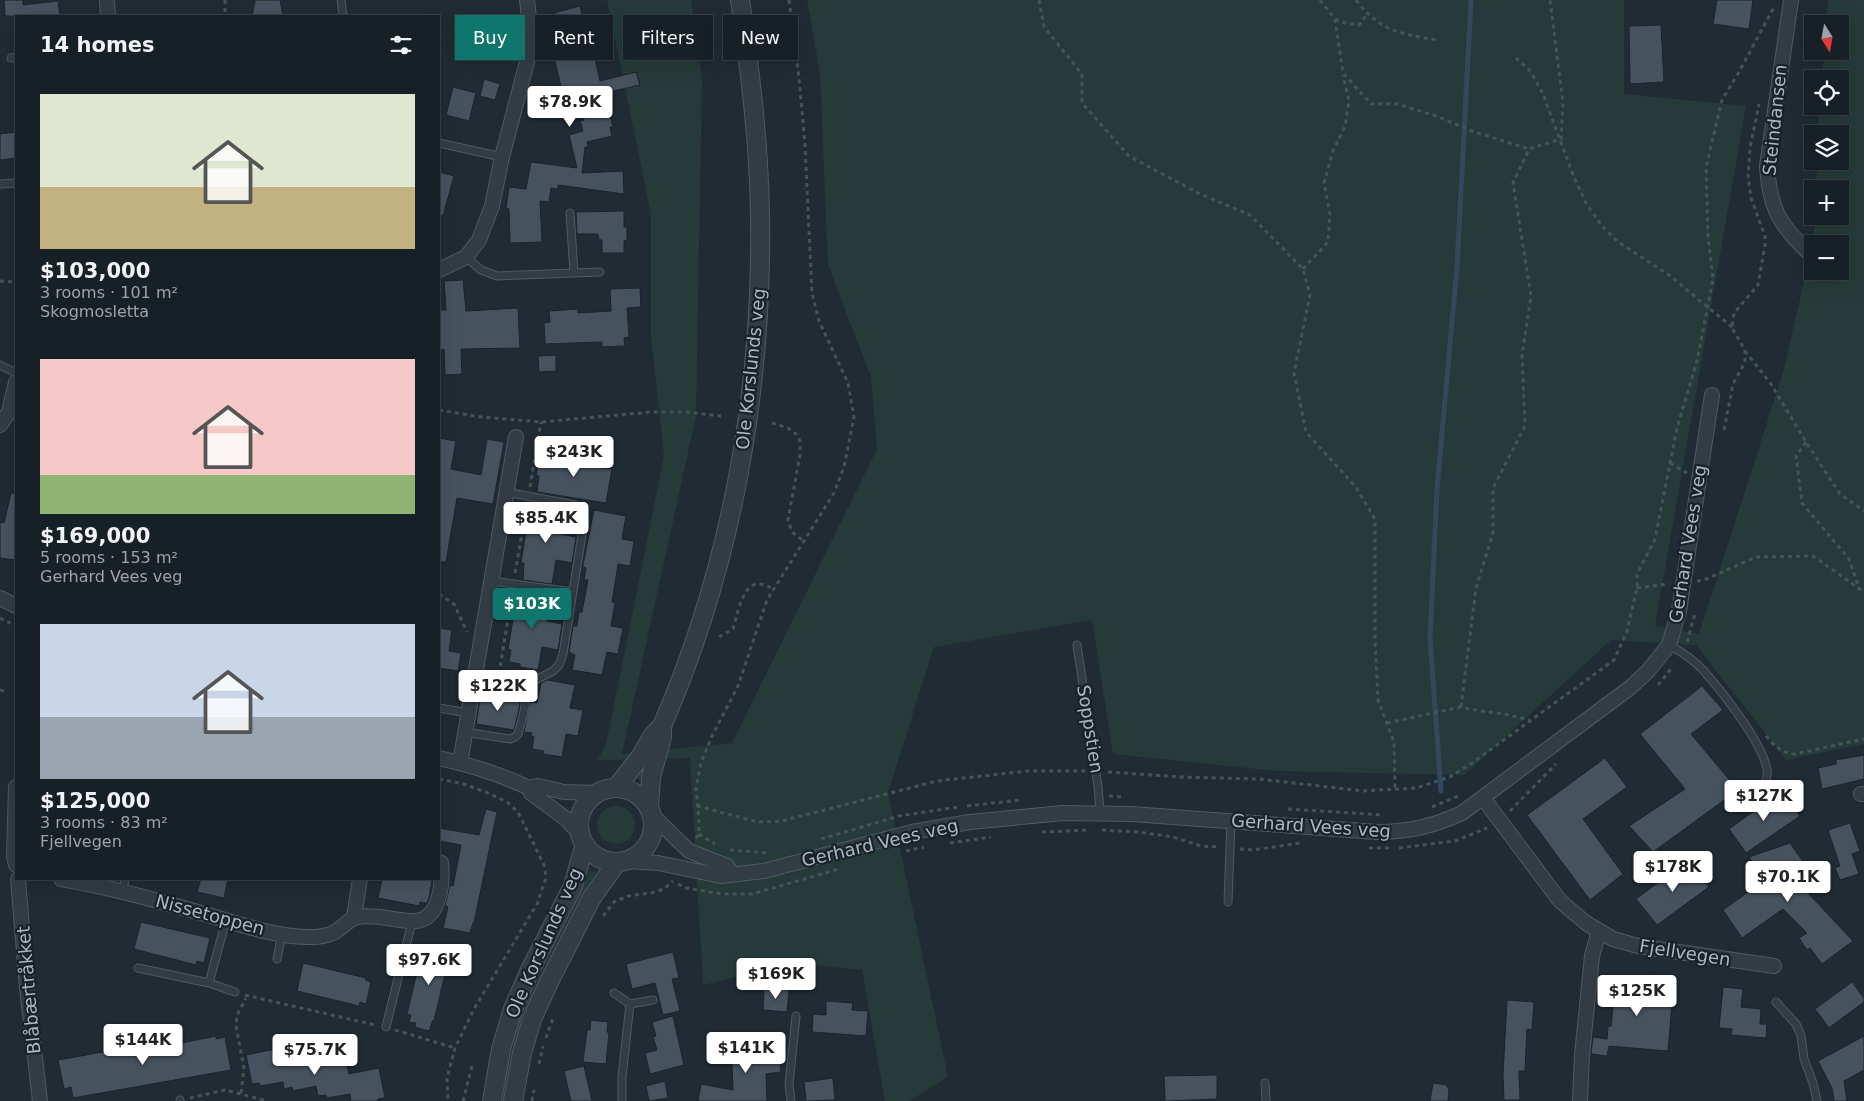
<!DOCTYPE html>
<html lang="en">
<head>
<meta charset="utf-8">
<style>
  :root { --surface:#182027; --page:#21282f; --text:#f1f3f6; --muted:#9fa3a7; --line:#363e44; --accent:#0f766e }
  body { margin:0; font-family:"DejaVu Sans",sans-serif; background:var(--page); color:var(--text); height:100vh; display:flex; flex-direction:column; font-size:19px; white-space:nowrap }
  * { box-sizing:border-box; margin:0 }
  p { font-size:16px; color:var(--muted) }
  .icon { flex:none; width:28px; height:28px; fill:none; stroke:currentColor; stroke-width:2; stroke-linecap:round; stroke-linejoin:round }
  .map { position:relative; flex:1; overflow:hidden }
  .details { position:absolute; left:15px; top:15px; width:425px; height:865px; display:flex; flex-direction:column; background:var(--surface); border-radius:0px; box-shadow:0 5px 20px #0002,0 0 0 1px var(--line) }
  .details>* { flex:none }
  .hud { position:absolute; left:455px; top:15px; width:475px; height:45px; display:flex; gap:10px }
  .needle { width:32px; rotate:169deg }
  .fabs { position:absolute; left:1804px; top:15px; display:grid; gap:10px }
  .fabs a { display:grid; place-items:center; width:45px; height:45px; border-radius:0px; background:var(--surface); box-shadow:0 5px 20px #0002,0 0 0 1px var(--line); font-size:25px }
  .price { position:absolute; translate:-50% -42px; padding:0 11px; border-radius:5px; background:#fff; color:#222; font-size:16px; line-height:32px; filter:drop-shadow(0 1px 2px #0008) }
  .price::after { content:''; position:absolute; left:50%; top:30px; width:15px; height:11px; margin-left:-8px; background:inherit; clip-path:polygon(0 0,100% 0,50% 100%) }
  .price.on { background:var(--accent); color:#fff }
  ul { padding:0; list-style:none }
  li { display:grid; align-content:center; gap:10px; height:265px; padding:0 25px }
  li span { display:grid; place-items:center; height:155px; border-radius:0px; color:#555 }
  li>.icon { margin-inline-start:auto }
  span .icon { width:90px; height:90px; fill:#fffc; stroke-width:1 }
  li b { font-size:21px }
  h2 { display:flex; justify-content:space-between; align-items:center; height:60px; padding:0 25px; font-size:21px }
  .chip { padding:0 18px; border-radius:0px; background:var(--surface); box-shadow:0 5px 20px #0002,0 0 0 1px var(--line); font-size:18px; line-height:45px }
  .chip.on { background:var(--accent); color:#fff }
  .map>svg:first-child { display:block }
  .green { fill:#263b39 }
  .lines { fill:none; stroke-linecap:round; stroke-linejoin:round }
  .stream { stroke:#34485c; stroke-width:5 }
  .building { fill:#46525e; stroke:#1b232c }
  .service-casing { stroke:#505a63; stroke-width:9 }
  .minor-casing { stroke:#505a63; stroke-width:16 }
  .tertiary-casing { stroke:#505a63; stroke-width:20 }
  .path { stroke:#435657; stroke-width:3; stroke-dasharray:4 4; stroke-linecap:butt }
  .service { stroke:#333c45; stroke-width:7 }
  .minor { stroke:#333c45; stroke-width:14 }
  .tertiary { stroke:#333c45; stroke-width:18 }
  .labels { text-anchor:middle; stroke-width:4.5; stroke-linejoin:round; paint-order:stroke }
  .street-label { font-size:18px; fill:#adb7c2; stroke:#192129 }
</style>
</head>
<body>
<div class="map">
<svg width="1864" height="1101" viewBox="0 0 1864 1101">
  <rect width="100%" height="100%" fill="#202b34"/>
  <path class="green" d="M607,0H691L702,79L696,416L622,754L732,743L877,449L871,377L828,265L820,73L807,0H1624V94L1746,106L1655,626L1699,634L1783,373L1812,247V271H1840V244H1813L1815,216H1840V189H1816L1817,161H1840V134H1818L1819,106H1840V79H1822L1824,51H1840V24H1826L1828,0H1864V744L1786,760L1696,645L1611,640L1464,775L1277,771L1113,754L1092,620L934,647L888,792L948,1077L909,1101H885L862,970L792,963L703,985L690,758L650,759L644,782L635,777L647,759L598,760L606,744L664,456L651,337V215Z
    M597 825a19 19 0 1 1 38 0a19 19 0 1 1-38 0Z
    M590,870L596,873L578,901L533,991L513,1049L504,1101H502L507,1067L519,1022L532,989L577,900Z"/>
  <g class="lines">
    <path class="stream" d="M1441,791L1430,638L1437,489L1457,267L1471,0"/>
  </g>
  <path class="building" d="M4,0H23V5L58,1L60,16H5Z
    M255,0H280L283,16H252Z
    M1717,0H1753L1749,29L1713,24Z
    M580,6L582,15H586L589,27L585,28L592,55L594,54L600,81L636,72L640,85L605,93L613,127H610L612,136L587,142L588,147H585L582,173L623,171L624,194L558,185V189L551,188L549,202L540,201L542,242L510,243L509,209L506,208L509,187L526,189L531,162L577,168L569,135L583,131L580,121L584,120L576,88L562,91L553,53L548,54L544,38L559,34L554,13Z
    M1661,25L1664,82L1630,84L1629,26Z
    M484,29L497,33L492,52L490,51L489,56L463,51L469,30L483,35Z
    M484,79L500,84L495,100L480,96Z
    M453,87L476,93L469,121L446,115Z
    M16,132V158L0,160V134Z
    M439,172L454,176L443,216L439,215Z
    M624,211V227H627V240L624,241V253H602V240H599L598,234H577L576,212Z
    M463,280L466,311L518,308L520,348L461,349L462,374L445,375L444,349L440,350L439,340V310H446L444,281Z
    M640,288L641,307L627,308L629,337L624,338L625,346L602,347V342L545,344L544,323L550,322L549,311L578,309V313L611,311L610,289Z
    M556,355V371L539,372L538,356Z
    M439,438L456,441L451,469L481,475L487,439L504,442L493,504L457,498L446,562H439Z
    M565,450L590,454L588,466L612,469L606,503L537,492L539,476H536L539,458L563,461Z
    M11,493H16V560L0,558V522L4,523Z
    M535,503L565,508L560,534L576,537L572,563L556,560L552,584L523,580L524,563H521L525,538L528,520L532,521Z
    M594,510L626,516L622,539L634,541L630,566L618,564L612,602L615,603L611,626L623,628L618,654L607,652L602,675L572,670L575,655L569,652L573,626H577L579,612H582L588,580H584L586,568L583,567V565Z
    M521,590L550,594L547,621L562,624L558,650L542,647L538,670L520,667V664L509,662L511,650L508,649L515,607H518Z
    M439,628L452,630L449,651L461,653L458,671L439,668Z
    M547,680L575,685L570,708L583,710L578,736L566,734L562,757L543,754L544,751L532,749L534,737L531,736L532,733L524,732L530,702L537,703L541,683Z
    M1702,686L1723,710L1691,734L1738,790L1653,852L1629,826L1685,789L1640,734Z
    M481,693L520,700L519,709L514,730L476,724Z
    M1864,755V779L1822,789L1818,768L1836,764V760Z
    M1605,758L1627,787L1583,819L1623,874L1590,900L1527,815Z
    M1782,791L1800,816L1746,853L1729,829Z
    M486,809L497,812L474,923H473L470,933L443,928L448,907L445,906L450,885L453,886L461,845L439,841V828L479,835Z
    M1850,823L1860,851L1852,854L1859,874L1840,880L1835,868L1840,866L1828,830Z
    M1790,843L1819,884L1807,892L1853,941L1822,964L1810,948L1807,950L1799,938L1807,933L1783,909L1742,938L1723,910L1765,880L1749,857Z
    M1688,860L1709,887L1657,925L1636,899Z
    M201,879H228L224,898L197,892Z
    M382,879H419L432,881L429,898L427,903L420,902L419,906L378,898Z
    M141,922L210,938L204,963L197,961L196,965L134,949Z
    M423,947L456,955L451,976L445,974L434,1021L433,1020L429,1031L415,1027L416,1023L409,1022L411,1015L407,1014Z
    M673,952L679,978L672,979L680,1011L663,1015L655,983L632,989L626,964Z
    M303,963L366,978L365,980L371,982L366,1004L360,1002L359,1006L297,991Z
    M1647,974L1660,975L1657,1002L1672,1004L1668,1051L1609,1046L1607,1056L1591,1054L1593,1037L1607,1039L1608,1026H1611L1616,975L1646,977Z
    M1852,982L1864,998V1002L1829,1028L1815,1009Z
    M1723,987L1743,989L1741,1007L1761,1009L1760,1024H1767L1766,1038L1731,1035L1732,1029L1719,1028Z
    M764,988L789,990L787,1012L763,1010Z
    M1507,1000L1534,1002L1532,1030L1527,1029L1525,1071H1519L1520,1100H1504L1503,1074Z
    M826,1001L853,1003L852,1010L868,1011L866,1036L812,1032L813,1014L826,1015Z
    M673,1016L684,1065L650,1074L645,1053L657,1050L653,1037L656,1036L652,1022Z
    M591,1020L608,1022L607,1032L609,1033L606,1064L583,1062L587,1030H590Z
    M216,1036V1039L225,1037L231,1070L73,1098L71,1087L64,1089L58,1060L136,1046L137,1052Z
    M1864,1036V1070L1844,1081L1847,1101H1834L1832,1088L1818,1061Z
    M749,1039V1048L779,1045L781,1072L766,1074L767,1101H698L701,1084L733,1090L731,1040Z
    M280,1048L282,1059L312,1053L315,1067L346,1061L349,1074L379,1068L385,1098L378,1099V1101H351L350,1094L327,1098L326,1095L318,1096L316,1086L293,1091L292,1087L284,1089L283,1082L260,1086L259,1083L252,1084L246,1055Z
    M584,1066L592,1101H571L564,1071Z
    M1217,1075V1099L1165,1101L1164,1076Z
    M833,1078L835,1100L806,1101L804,1082Z
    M665,1081L668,1098L649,1101L646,1086Z
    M1433,1083L1447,1085V1087H1449L1448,1101H1430Z"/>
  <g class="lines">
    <defs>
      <path id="service" d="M341,0L343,16
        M11,58L16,57
        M439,143L502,157
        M0,184L16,183
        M570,213L574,273
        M466,257L481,270L497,276L600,272
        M0,365L16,373
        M506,492L575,505L581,508L584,522L563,654L559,665L553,671L520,688
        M491,581L573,592
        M1077,645L1098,786L1100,812
        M1669,645C1682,652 1693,659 1703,670C1719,688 1771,752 1767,776C1765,788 1755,794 1746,801
        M439,708L468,713
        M465,732L510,739L515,737L518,734C521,721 531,699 520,688L474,681
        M123,891L125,879
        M1228,902L1231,821
        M277,959L282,934
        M138,968L209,983L235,992
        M209,983L226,920
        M614,993L630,1004
        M1776,1002L1796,1024L1801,1036L1804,1059L1813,1083L1817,1101
        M386,1027L412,922
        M1265,1083L1266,1101
        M180,1100V1101
        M622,1101V1077L630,1004L653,1000
        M791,1101L789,1084L796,1016"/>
      <path id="minor" d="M107,0L108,16
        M1791,0L1767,166C1770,212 1780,224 1812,256
        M439,270L466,257L479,240L492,206L502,157L528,58L530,26L527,0
        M0,425L9,412L16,382
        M0,598L16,606
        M439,758C470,765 500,774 529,788L531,793L565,818L581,835
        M460,763L516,437
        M16,787L14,856L16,865
        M529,788L538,786L564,792L598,793
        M1861,794H1864
        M1483,798L1560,901L1586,923L1613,939L1638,946L1774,966
        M652,815L689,851L727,866L732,873
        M627,861L658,863L721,876L764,871L912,832L970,822L1063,813L1131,814L1377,832C1409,832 1434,826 1462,813L1631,687L1648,671L1669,645L1679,611L1712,395
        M18,879L27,988L40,1101
        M61,879C109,887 155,900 201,913C236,923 277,938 313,937C319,937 330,935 335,932C342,928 349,919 357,917C375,914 392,920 410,921C440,924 443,885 441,863L439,862
        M354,917L360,879
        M1580,1101L1582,1055L1592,956L1599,931"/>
      <path id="tertiary" d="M616,788L641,756L653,735L662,726C732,565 763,389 760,214C759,143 750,71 740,0
        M579 825a37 37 0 1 1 74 0a37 37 0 1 1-74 0Z
        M649,807L651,777L662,737V727
        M492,1101L501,1049L513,1009L530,970L573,886L585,844
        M513,1101L522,1053L532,1019L549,982L591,899L617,862"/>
    </defs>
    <use href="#service" class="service-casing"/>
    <use href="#minor" class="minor-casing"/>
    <use href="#tertiary" class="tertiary-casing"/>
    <path class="path" d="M225,0V16
      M1039,0L1044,27L1082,74V103L1129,156L1198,193L1250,215L1303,269L1310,295L1294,373L1306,432L1355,486L1375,519V639L1378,700L1394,742L1395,789
      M1320,0L1335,19L1343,73L1371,104H1398L1439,117L1469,130L1529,149
      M1356,0C1380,31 1400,34 1437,40
      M1335,19L1345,23L1359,25L1367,14
      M1516,58L1531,72L1543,94L1573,175L1586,203L1601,225L1618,242L1669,275L1732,327
      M1303,269L1328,242L1330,214L1324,183L1333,151L1345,126L1349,101L1343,75
      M0,281L16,282
      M1745,351L1771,384L1806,442L1840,494L1864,511
      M439,410L481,417L541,422L651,412H686L721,416
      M772,423L788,428L796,434L800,441V455L788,520L792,532L805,542
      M1724,430L1733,384L1745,362V350L1732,328L1734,313L1758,285L1765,245V236L1751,198L1748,176L1750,148L1759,104
      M1806,442L1796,456L1802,503L1849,559L1859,588
      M1670,463L1687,473
      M530,487L541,422
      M515,573L527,505
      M1697,581L1704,580L1756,557L1813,556L1864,592
      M1637,588L1669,584
      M439,594L454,604L467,632
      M0,618L16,626
      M719,637L733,629C737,617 742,583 759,584C764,584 769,587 774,589
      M1687,642L1695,614
      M499,674L512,594
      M1658,685L1671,669
      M0,690L7,692
      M1461,707L1476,588L1493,533V488L1525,426L1522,355L1531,296L1513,183L1529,149L1561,139L1563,103L1550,0
      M1387,723L1461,707L1480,711L1505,714L1529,720
      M1766,736C1775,746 1781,753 1795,754L1864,739
      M1108,772L1181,777L1259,779L1363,791L1416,788L1450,777L1472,763L1614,660L1627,631L1637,588V574L1655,539L1677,428L1697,361L1713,279L1708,237L1706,167L1722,100L1739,72L1774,7
      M439,779L464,784L488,793L507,802L518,812L544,865L546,878L537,904L474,1009L455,1048L447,1078L448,1101
      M1109,796L1125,797
      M697,806L758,822L782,821L937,781L1028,771H1086
      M967,806L1020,800
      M1432,807L1458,796
      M1288,809L1384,815
      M1510,811L1556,764
      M1102,830L1138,832L1173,837L1201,846L1219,847
      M1042,832L1088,830
      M699,834L715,844
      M696,838L699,834V821L696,788L701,763L712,736L738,686L767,600L834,493L844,467L854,417L848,383L819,321L812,293L805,145L799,78L789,0
      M821,839L899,816L958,807
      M950,843L991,837
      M1369,848H1390
      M1399,848L1455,841L1487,828
      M1240,849L1253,850L1300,843
      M730,850L769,853
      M906,851L924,847
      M678,884L686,888L723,894H752L839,869
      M603,916L614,902L628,896L651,893L664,889L673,881
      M245,995L375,1025
      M395,1030L455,1048
      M546,1038L553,1018
      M539,1064L543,1046
      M241,1093L244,1068L236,1026L237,1015L246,998
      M190,1098L225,1090L267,1101
      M463,1101L472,1066
      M532,1101L534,1090"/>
    <use href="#service" class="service"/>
    <use href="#minor" class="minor"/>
    <use href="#tertiary" class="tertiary"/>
  </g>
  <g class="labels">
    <g class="street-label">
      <text transform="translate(1775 120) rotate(-84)" y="6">Steindansen</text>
      <text transform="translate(751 369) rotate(-84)" y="6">Ole Korslunds veg</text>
      <text transform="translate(1688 544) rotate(-81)" y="6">Gerhard Vees veg</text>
      <text transform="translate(1090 729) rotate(81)" y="6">Soppstien</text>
      <text transform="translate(1311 826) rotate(4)" y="6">Gerhard Vees veg</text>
      <text transform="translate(880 843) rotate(-13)" y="6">Gerhard Vees veg</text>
      <text transform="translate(210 915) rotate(15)" y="6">Nissetoppen</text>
      <text transform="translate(544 943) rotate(-66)" y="6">Ole Korslunds veg</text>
      <text transform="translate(1685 953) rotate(9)" y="6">Fjellvegen</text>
      <text transform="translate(29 990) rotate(-95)" y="6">Blåbærtråkket</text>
    </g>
  </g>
</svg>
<div class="fabs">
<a><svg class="needle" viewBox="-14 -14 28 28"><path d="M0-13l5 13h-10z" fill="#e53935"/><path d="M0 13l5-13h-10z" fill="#9fa3a7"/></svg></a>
<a><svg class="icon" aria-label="locate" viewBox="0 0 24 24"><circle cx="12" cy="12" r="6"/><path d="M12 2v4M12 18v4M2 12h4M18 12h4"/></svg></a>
<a><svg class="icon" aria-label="layers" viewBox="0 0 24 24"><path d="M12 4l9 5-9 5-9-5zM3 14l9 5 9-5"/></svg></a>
<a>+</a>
<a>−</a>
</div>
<b class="price" style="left:570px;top:128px">$78.9K</b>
<b class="price" style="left:574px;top:478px">$243K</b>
<b class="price" style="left:546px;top:544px">$85.4K</b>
<b class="price on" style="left:532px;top:630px">$103K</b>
<b class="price" style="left:498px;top:712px">$122K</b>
<b class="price" style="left:1764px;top:822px">$127K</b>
<b class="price" style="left:1673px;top:893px">$178K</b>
<b class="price" style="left:1788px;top:903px">$70.1K</b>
<b class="price" style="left:429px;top:986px">$97.6K</b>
<b class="price" style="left:776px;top:1000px">$169K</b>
<b class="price" style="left:1637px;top:1017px">$125K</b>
<b class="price" style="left:143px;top:1066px">$144K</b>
<b class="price" style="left:746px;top:1074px">$141K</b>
<b class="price" style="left:315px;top:1076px">$75.7K</b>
<div class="hud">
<a class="chip on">Buy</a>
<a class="chip">Rent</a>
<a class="chip">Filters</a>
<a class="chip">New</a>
</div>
<section class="details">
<h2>14 homes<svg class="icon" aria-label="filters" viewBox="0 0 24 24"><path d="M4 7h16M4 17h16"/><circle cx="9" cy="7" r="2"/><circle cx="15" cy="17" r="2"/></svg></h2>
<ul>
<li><span style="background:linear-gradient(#dfe7d0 60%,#c2b280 0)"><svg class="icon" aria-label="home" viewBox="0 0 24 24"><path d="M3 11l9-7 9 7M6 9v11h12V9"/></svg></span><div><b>$103,000</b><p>3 rooms · 101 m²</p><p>Skogmosletta</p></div></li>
<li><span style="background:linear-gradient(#f6c9c9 75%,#8fb573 0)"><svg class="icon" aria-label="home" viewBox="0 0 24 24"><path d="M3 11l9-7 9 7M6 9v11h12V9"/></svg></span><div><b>$169,000</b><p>5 rooms · 153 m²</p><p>Gerhard Vees veg</p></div></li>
<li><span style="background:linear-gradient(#c9d6e8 60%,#9aa5b1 0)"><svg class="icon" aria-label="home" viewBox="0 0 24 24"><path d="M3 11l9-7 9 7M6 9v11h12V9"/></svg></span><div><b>$125,000</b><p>3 rooms · 83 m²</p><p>Fjellvegen</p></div></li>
</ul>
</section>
</div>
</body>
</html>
